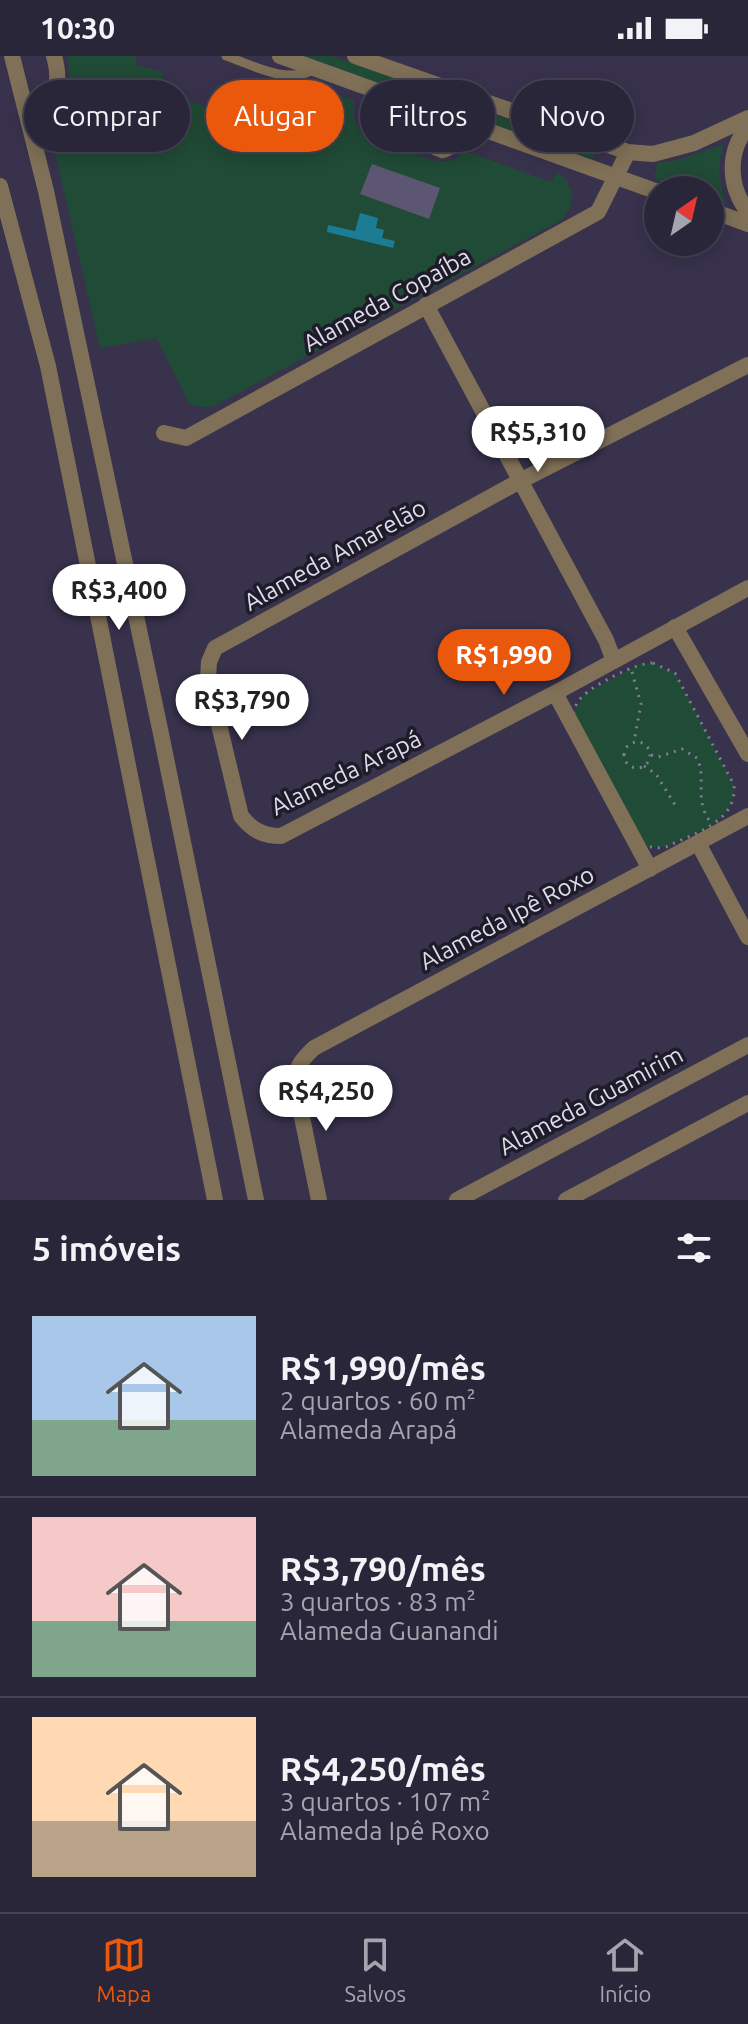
<!DOCTYPE html>
<html lang="pt">
<head>
<meta charset="utf-8">
<style>
  :root { --surface:#2a263a; --page:#363245; --text:#f1f3f6; --muted:#a5a5af; --line:#464354; --accent:#ea580c }
  body { margin:0; font-family:Ubuntu,sans-serif; background:var(--page); color:var(--text); height:100vh; display:flex; flex-direction:column; font-size:30px; white-space:nowrap }
  * { box-sizing:border-box; margin:0 }
  p { font-size:26px; color:var(--muted) }
  .icon { flex:none; width:44px; height:44px; fill:none; stroke:currentColor; stroke-width:2; stroke-linecap:round; stroke-linejoin:round }
  .map { position:relative; height:1144px; overflow:hidden }
  .details { display:flex; flex-direction:column; background:var(--surface); flex:1 }
  .details>* { flex:none }
  .banner { position:absolute; left:24px; top:24px; width:700px; height:72px; display:flex; gap:16px }
  .needle { width:52px; rotate:34deg }
  .tools { position:absolute; left:644px; top:120px; display:grid; gap:16px }
  .tools a { display:grid; place-items:center; width:80px; height:80px; border-radius:50%; background:var(--surface); box-shadow:0 4px 20px #0003,0 0 0 2px var(--line); font-size:40px }
  .price { position:absolute; translate:-50% -68px; padding:0 18px; border-radius:28px; background:#fff; color:#222; font-size:26px; line-height:52px; filter:drop-shadow(0 2px 4px #0008) }
  .price::after { content:''; position:absolute; left:50%; top:48px; width:24px; height:18px; margin-left:-12px; background:inherit; clip-path:polygon(0 0,100% 0,50% 100%) }
  .price.selected { background:var(--accent); color:#fff }
  ul { padding:0; list-style:none }
  li { display:flex; align-items:center; gap:24px; height:200px; padding:0 32px }
  li+li { border-top:2px solid var(--line) }
  li span { display:grid; place-items:center; flex:none; width:224px; height:160px; border-radius:0px; color:#555 }
  li>.icon { margin-inline-start:auto }
  span .icon { width:96px; height:96px; fill:#fffc; stroke-width:1 }
  li b { font-size:34px }
  h2 { display:flex; justify-content:space-between; align-items:center; height:96px; padding:0 32px; font-size:34px }
  .pill { padding:0 28px; border-radius:36px; background:var(--surface); box-shadow:0 4px 20px #0003,0 0 0 2px var(--line); font-size:28px; line-height:72px }
  .pill.selected { background:var(--accent); color:#fff }
  .status { display:flex; justify-content:space-between; align-items:center; height:56px; padding:0 40px; background:var(--surface); direction:ltr }
  .status svg { height:22px; fill:currentColor }
  .tabs { display:flex; justify-content:space-around; align-items:center; height:112px; border-top:2px solid var(--line); background:var(--surface); font-size:22px; color:var(--muted) }
  .tabs a { display:grid; justify-items:center; gap:4px }
  .tabs .selected { color:var(--accent) }
  .map>svg:first-child { display:block }
  .green { fill:#204b36 }
  .water { fill:#1b7c94 }
  .building { fill:#5c5673 }
  .lines { fill:none; stroke-linecap:round; stroke-linejoin:round }
  .path { stroke:#827d94; stroke-width:3; stroke-dasharray:2 6; stroke-linecap:butt }
  .service { stroke:#7f7057; stroke-width:9 }
  .minor { stroke:#7f7057; stroke-width:16 }
  .labels { text-anchor:middle; stroke-width:7; stroke-linejoin:round; paint-order:stroke }
  .street-label { font-size:24px; fill:#dedbec; stroke:#1f1c29 }
</style>
</head>
<body>
<div class="status"><b>10:30</b><svg viewBox="0 0 49 12"><path d="M0 12V9h3v3zM5 12V6h3v6zM10 12V3h3v9zM15 12V0h3v12zM26 1h20v11H26zM47 4h2v5h-2z"/></svg></div>
<div class="map">
<svg width="748" height="1144" viewBox="0 0 748 1144">
  <rect width="100%" height="100%" fill="#38324d"/>
  <path class="green" d="M68,0H137L135,8L164,17L159,34L218,55L227,30L267,38L333,37L354,44V63L363,81L439,106L454,104L465,95L551,126L557,116C576,129 577,150 560,165L216,349C206,353 199,352 189,347L156,282L100,292L52,84L54,68L69,29Z
    M303,0H332L592,93L595,101L591,103Z
    M724,88C717,110 718,127 727,148L710,143V134C692,134 666,136 654,120L658,107L681,103Z
    M653,607L675,617L734,729C737,767 694,777 666,791H649L641,788L573,659L583,639L639,608Z"/>
  <path class="water" d="M360,157L378,162L376,172L384,174L382,182L395,185L393,192L327,176L328,169L355,175Z"/>
  <path class="building" d="M372,108L440,132L429,163L360,138Z"/>
  <g class="lines">
    <path class="path" d="M653,607L675,617L734,729C737,767 694,777 666,791C653,793 645,791 635,782L572,665C573,657 575,647 582,641C593,629 637,606 653,607Z
      M632,616L641,648L634,686
      M624 699a13 13 0 1 1 26 0a13 13 0 1 1-26 0Z
      M651,699L658,701L682,693L697,702C707,724 694,741 709,764
      M644,710L656,718L677,752"/>
    <path class="service" d="M226,0C255,10 285,28 314,14
      M374,32C372,39 366,50 368,57C373,72 427,91 442,98C458,94 461,82 467,68"/>
    <path class="minor" d="M12,0L46,135L160,673L256,1144
      M280,0L658,136
      M355,0L628,96L653,98L694,87L748,62
      M29,59C54,41 63,32 54,0
      M748,70C727,96 728,130 748,156
      M0,130L48,310L215,1144
      M710,154L748,168
      M426,249L606,584L614,605
      M748,309L520,425L215,592L209,606L208,623L241,760C252,774 263,780 281,780L555,637L748,532
      M164,377L186,382L598,156L628,96
      M675,571L748,698
      M555,637L650,813
      M698,787L748,881
      M319,1144L296,1032C295,1012 300,1005 314,992L748,760
      M457,1144L748,989
      M566,1144L748,1047"/>
  </g>
  <g class="labels">
    <g class="street-label">
      <text transform="translate(387 244) rotate(-29)" y="8">Alameda Copaíba</text>
      <text transform="translate(335 499) rotate(-29)" y="8">Alameda Amarelão</text>
      <text transform="translate(346 717) rotate(-26)" y="8">Alameda Arapá</text>
      <text transform="translate(507 862) rotate(-28)" y="8">Alameda Ipê Roxo</text>
      <text transform="translate(591 1045) rotate(-28)" y="8">Alameda Guamirim</text>
    </g>
  </g>
</svg>
<div class="tools">
<a><svg class="needle" viewBox="-14 -14 28 28"><path d="M0-13l5 13h-10z" fill="#e53935"/><path d="M0 13l5-13h-10z" fill="#a5a5af"/></svg></a>
</div>
<b class="price" style="left:538px;top:418px">R$5,310</b>
<b class="price" style="left:119px;top:576px">R$3,400</b>
<b class="price selected" style="left:504px;top:641px">R$1,990</b>
<b class="price" style="left:242px;top:686px">R$3,790</b>
<b class="price" style="left:326px;top:1077px">R$4,250</b>
<div class="banner">
<a class="pill">Comprar</a>
<a class="pill selected">Alugar</a>
<a class="pill">Filtros</a>
<a class="pill">Novo</a>
</div>
</div>
<section class="details">
<h2>5 imóveis<svg class="icon" aria-label="filters" viewBox="0 0 24 24"><path d="M4 7h16M4 17h16"/><circle cx="9" cy="7" r="2"/><circle cx="15" cy="17" r="2"/></svg></h2>
<ul>
<li><span style="background:linear-gradient(#a9c7e8 65%,#7fa58c 0)"><svg class="icon" aria-label="home" viewBox="0 0 24 24"><path d="M3 11l9-7 9 7M6 9v11h12V9"/></svg></span><div><b>R$1,990/mês</b><p>2 quartos · 60 m²</p><p>Alameda Arapá</p></div></li>
<li><span style="background:linear-gradient(#f6c9c9 65%,#7fa58c 0)"><svg class="icon" aria-label="home" viewBox="0 0 24 24"><path d="M3 11l9-7 9 7M6 9v11h12V9"/></svg></span><div><b>R$3,790/mês</b><p>3 quartos · 83 m²</p><p>Alameda Guanandi</p></div></li>
<li><span style="background:linear-gradient(#ffd9b3 65%,#b9a48a 0)"><svg class="icon" aria-label="home" viewBox="0 0 24 24"><path d="M3 11l9-7 9 7M6 9v11h12V9"/></svg></span><div><b>R$4,250/mês</b><p>3 quartos · 107 m²</p><p>Alameda Ipê Roxo</p></div></li>
</ul>
</section>
<nav class="tabs">
<a class="selected"><svg class="icon" aria-label="map" viewBox="0 0 24 24"><path d="M3 6l6-2 6 2 6-2v14l-6 2-6-2-6 2zM9 4v14M15 6v14"/></svg>Mapa</a>
<a><svg class="icon" aria-label="saved" viewBox="0 0 24 24"><path d="M7 4h10v16l-5-4-5 4z"/></svg>Salvos</a>
<a><svg class="icon" aria-label="home" viewBox="0 0 24 24"><path d="M3 11l9-7 9 7M6 9v11h12V9"/></svg>Início</a>
</nav>
</body>
</html>
